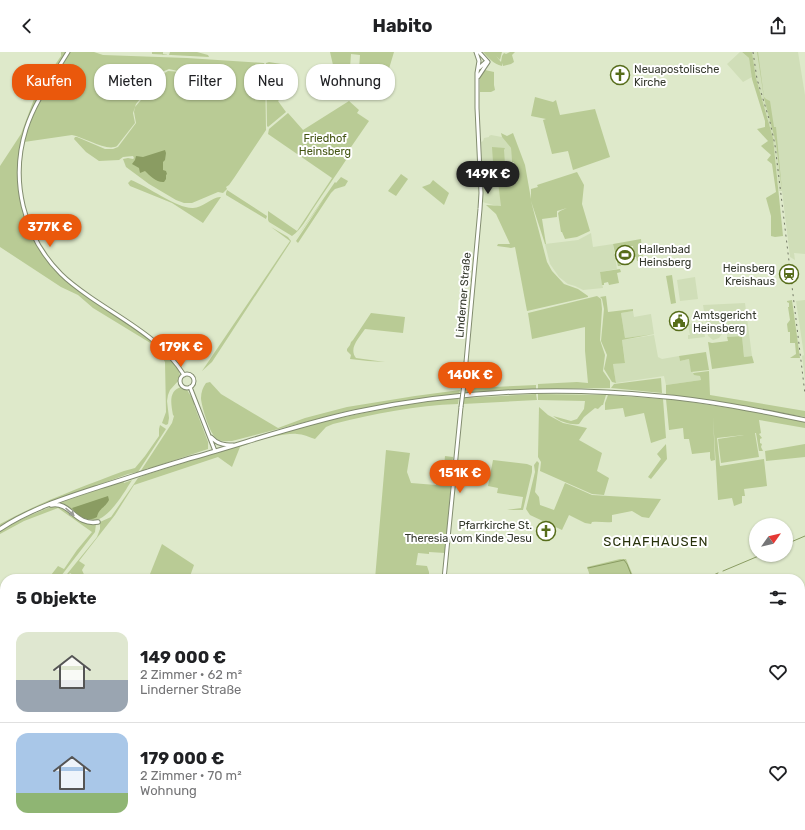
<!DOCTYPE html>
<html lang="de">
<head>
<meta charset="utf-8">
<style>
  :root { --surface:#fff; --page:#f2f2f2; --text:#202124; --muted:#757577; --line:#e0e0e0; --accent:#ea580c }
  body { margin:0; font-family:Rubik,sans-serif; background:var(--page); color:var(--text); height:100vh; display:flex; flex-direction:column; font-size:15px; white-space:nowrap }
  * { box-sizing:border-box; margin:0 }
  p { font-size:13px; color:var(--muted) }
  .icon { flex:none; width:22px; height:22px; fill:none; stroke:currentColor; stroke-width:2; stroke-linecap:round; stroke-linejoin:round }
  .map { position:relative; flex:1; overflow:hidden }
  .sheet { position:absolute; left:0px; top:522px; width:805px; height:256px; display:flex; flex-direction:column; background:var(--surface); border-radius:16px 16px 0 0; box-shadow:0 1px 3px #0004 }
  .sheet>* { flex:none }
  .hud { position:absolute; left:12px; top:12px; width:400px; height:36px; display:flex; gap:8px }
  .needle { width:26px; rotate:56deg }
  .tools { position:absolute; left:749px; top:466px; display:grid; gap:8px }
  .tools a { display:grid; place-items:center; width:44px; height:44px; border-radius:50%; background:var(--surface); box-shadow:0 1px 3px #0004; font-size:20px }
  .price { position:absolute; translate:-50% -34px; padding:0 9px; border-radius:14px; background:var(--accent); color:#fff; font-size:13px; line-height:26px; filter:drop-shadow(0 1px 2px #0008) }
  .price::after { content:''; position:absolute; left:50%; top:24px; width:12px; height:9px; margin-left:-6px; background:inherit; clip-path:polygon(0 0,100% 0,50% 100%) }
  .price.current { background:#222; color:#fff }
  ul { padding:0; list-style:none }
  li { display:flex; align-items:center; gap:12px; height:100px; padding:0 16px }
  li+li { border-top:1px solid var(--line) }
  li span { display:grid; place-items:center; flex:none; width:112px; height:80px; border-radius:12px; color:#555 }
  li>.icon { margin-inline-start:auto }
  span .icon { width:48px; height:48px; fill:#fffc; stroke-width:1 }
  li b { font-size:17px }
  h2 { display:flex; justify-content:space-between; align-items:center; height:48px; padding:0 16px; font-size:17px }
  .chip { padding:0 14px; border-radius:16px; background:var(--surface); box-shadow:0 1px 3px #0004; font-size:14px; line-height:36px }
  .chip.current { background:var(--accent); color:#fff }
  header { display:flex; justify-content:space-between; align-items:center; height:52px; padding:0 16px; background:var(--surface); font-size:18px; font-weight:700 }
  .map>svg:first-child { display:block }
  .built { fill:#d0deb8 }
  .green { fill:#b9cb95 }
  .water { fill:#8a9c62 }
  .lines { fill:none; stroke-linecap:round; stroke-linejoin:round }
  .stream { stroke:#8a9c62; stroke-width:1 }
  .secondary-casing { stroke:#828c6f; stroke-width:5 }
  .primary-casing { stroke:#828c6f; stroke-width:5.5 }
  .secondary { stroke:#fff; stroke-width:3 }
  .primary { stroke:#fff; stroke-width:3.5 }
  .rail { stroke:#727865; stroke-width:1; stroke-dasharray:2 4; stroke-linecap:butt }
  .secondary-bridge-casing { stroke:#828c6f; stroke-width:5; stroke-linecap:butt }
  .secondary-bridge { stroke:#fff; stroke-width:3 }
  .oneway { fill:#9a9c96 }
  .labels { text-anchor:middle; stroke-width:4; stroke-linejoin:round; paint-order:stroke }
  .poi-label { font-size:11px; fill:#34382c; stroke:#fff; text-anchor:start }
  .park-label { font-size:11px; fill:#445513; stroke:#fff }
  .street-label { font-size:11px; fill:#34382c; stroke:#fff }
  .quarter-label { font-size:13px; letter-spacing:1px; fill:#28320c; stroke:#fff }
</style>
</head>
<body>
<header><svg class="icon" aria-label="back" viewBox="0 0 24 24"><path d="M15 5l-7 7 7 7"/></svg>Habito<svg class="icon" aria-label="share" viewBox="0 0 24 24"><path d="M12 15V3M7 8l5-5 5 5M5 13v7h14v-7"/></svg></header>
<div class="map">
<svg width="805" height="778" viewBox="0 0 805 778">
  <rect width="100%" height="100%" fill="#dee9ca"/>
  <path class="built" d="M740,0H742L749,6L752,25L743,30L727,12Z
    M752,0H798L805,43V202L794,201L795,208L790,205L782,139H779L773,86L756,26Z
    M491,83L502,85L511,96L512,110H514L515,125L501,155L482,150L483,140L481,90L483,89L484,86L489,85V84Z
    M591,181L593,195L613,192L617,217L600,220L603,236L583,238L575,234L568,232L559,225L550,212L545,192L578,188Z
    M695,225L698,247L680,249L677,228Z
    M805,248V328L802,304L804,303L796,249Z
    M745,251L752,304L744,305L742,284L727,285V281L722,282L719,286L713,288L708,284L703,253Z
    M633,259L634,265L651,262L654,282L625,286L621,261Z
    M703,270L705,285L688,287V283H690L688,272Z
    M654,283L658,305L662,307L679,304L680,309L689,307L691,316L693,321L700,324L701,328L666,333L664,324L616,331L613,312L625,310L622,288Z"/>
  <path class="green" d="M61,0H67L36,51L20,97L19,133L21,150L26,168L40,197L59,222L151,288L168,304L178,317L180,323L179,328L170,338L168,343L167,349L169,366L168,372L166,373L162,371L166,360L165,310L158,298L152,292L93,256L78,243L61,235L0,195V114L21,82L37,39L61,4Z
    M69,0H94L103,3L187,6L264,11L265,14L266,78L234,126L229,133L226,135L227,137L223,141L218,140L192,151H184L176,148L149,132L126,115L123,107L128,106L133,107L134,106L133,104L123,105L119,108L99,109L86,100L74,87L75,85H77L105,97H113L118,95L136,71L134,60L135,55L163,22L168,19L182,20L169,17L162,20L136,52L133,61L135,71L117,94C107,100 84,85 72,83L24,90C33,57 51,29 69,0Z
    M152,0H163V2L169,3L170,0H197L208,3L209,5L152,2Z
    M330,0H394L388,20L359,17L360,3L351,2L350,16L335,15L333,13Z
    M483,0H502L500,8L496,4L501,10L502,4L504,1L506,2L510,0H515L512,3L514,10L511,12L503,14L502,11V14C493,12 489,6 483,0Z
    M742,0H752L756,26L773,86L783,184L775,185L771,184V164L766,146L776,140L772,112L767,108L771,103L761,94L768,89L757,77L765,75V69L752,27L749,6Z
    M757,0H758L764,45L766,47L770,49L774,75H776L782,139L776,91L764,46Z
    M269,10L281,12V24L284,27L292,28L291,38L279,41L282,45L278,49L286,60L268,75L267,74L266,11Z
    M485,18L494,20V33L495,38L491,40H480V25Z
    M535,45L553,50L556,48L560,63L595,57L610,105L573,118L568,99L552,102L543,68L546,67L531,64Z
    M349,49L359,58L357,61L369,69L349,98L350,102C338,120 325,139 313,157C307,166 301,178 292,184L269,170L268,168V159L297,179L332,126L268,82L269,77L288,61L303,78Z
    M501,81L507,84L513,81L525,113L531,147V137L538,135L537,133L577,120L584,133L582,152L590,179L577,185L565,187L562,180H561L558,161L560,159L567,156L557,159V157V165L542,167L546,192H545L531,149L547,210L552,219L564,232L578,237L588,244V245L527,259L515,195L511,196L497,194L498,192H510L496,162L486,153L501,154L498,130L500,128L507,132L508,131V127L515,125L514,110H512L511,96L502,85Z
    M492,95L505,96L504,98L505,112H490V110H493Z
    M401,122L408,127L396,144L388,139Z
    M341,125L348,129L345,134L335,137L331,141L298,191L296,189L324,147L295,188L335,130L336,131Z
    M131,128C147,134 178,157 193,156C203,156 213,144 221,145L203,171L172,151L130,134L128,131Z
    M433,128L449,141L444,153L422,135L430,132Z
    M227,138L267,164L266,167L226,143V141Z
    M271,175L288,185L291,189L290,191L212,310L202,319L290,189Z
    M641,187L643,208L637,209L636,205H634L633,194L617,197L621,214H618L613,192Z
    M620,217L621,220L617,221L619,231L609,233L608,230L604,231V233H602L600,220Z
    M672,223L676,251L671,252L666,224Z
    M597,244L601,247L602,257L600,288L605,303L603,319L610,329V336L538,337V332L577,330L588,331L585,299V275L532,287L528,261Z
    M606,244L608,260L633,257V259L621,261L625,286L654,282L622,288L625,311L613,312L616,331L612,330L604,317L607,303L601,289L604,257L602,247L600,245Z
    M792,248L800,306H790L796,302L795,291H790V280H788L787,272L790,268L788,255H789V251L787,250V249Z
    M371,261L405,265L403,281L365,277C360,285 348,296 356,306L385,310L368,309L350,307L351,303L347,299V297L350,293L351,290L353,288Z
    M742,284L744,305L752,304L754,311L712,317L708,290L712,291L728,289L727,285Z
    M706,300L709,318L691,320L689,307L680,309L679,304Z
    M467,310L465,336H470L536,333V338L463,342Z
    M709,319L710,343L805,359V365L720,350L666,342V333L701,328L700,324L694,323L693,321Z
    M661,326L662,341L611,336L614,332Z
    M210,330L221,342L278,376L305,366L347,355L415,344L460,338L459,343L431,345L352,358L232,389C227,389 221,390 217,387C210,383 201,353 201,346C201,340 203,335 206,331Z
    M182,335L187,338L194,349V353L208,390V397L148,417V416L140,420L172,371L174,364L173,363C171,352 168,338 182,335Z
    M536,342L537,348L463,352L458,403L463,346Z
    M538,342L606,343L603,353H602L598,357L595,356L584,365L579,372C571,373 560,370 553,364L571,369L577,367L584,357L585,349L538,348Z
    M608,343L663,347L666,386L651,391L644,361L625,365L623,356L605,358V351Z
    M459,345L458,352C416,353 374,362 333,372L326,375L315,387C309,385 303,382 297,382C286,380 250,390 240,395L232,415L218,405L134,433L115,463L79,509L85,513L82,518L86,527H71L73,523L70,521L65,527H63L97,485L100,477V470L111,465L138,426L145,423C189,410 233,393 278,381C338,365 398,353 459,345Z
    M666,347H672L743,358L803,369L805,370V376L759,368L761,381L759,382L762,386L760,387V391L762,392L761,395L763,399H759L756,381H755L759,405L721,411L718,387L744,383L717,386L720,414L764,407L767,434L744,437L745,444H742V451L734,454L732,446L718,448L713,365L715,408L711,409L710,406V400L692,402L689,387H684L683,376L669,378Z
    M539,355L548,363L563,371L587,376L579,388L602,401L597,419L609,426L604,443L592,442L540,419L541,410L538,405Z
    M160,373L166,377L138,420L128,422L36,456L0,474V472C40,450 82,435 124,419L135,416L145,404L159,384V377Z
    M666,392L667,407L651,427L648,425L661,407L657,402Z
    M805,392V405L766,409L765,399Z
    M386,398L410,401L407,420L411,431L436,433L437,427H444L446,415L444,414L445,404L453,405L448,467L450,453L445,510V501L429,500V502L418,501L416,513L427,514L429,520V524H421V527H375Z
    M493,408L527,412L532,414V420L523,458H507L521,456L523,445L497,441L498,436L488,434Z
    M537,409L539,411L535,440L539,445L540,453L554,458L565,431L592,443L661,447L649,466L642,465L632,459L612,463V470C605,471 599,469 592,470L591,472L585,471L569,463L562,478L530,463L526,457L535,420L534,413Z
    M132,428C123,442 103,479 82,467C74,463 68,455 59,451L123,429L124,431Z
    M55,453C72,459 76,470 96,472L95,480L61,524L58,527H48L58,514L64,517L77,498L92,480L58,456L24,469L0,482V479L24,466Z
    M162,492L194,513L189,527H148Z
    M620,507H626L634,526L636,527H586L590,524L587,515Z
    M8,773H52V778H17Z
    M461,773H536V777L461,778Z"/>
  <path class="water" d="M165,98L166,101L165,108L163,110V118L166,119L167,122L166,123V127L164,130C157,131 150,124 145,119L140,121L139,116L132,112L135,108L136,104L143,105Z
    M108,444L109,448C104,457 99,456 97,465C87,471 78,464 72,456Z"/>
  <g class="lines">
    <path class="stream" d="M791,490L805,484
      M588,516L624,508L627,512L633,527
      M723,519L761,503
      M568,527L571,525
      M705,527L718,521"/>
    <defs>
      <path id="secondary" d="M68,0C53,25 35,49 26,77C10,128 23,184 61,222C70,231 80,238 90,245C123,268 162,287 184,323
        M479,16L487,9
        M478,25L488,10L479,0
        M180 329a7 7 0 1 1 14 0a7 7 0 1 1-14 0Z
        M464,332L480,157L481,141L477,56V21L479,9L476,0
        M190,335L215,399
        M211,385C217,392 224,393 233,393
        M444,527L461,355
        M539,773V778"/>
      <path id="primary" d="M51,453C71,449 74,474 98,470
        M0,477C30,457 65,446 99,435C131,425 163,414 195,405C248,390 300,372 355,360C454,339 556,334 657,344C707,348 756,358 805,368"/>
    </defs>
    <use href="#secondary" class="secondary-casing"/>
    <use href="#primary" class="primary-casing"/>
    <use href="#secondary" class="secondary"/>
    <use href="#primary" class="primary"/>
    <path class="rail" d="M753,0L757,27L770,70L775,93L805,342"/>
    <defs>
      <path id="secondary-bridge" d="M461,355L464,332"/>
    </defs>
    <use href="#secondary-bridge" class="secondary-bridge-casing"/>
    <use href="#secondary-bridge" class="secondary-bridge"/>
  </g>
  <defs><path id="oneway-solid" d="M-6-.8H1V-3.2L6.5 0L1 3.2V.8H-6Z"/></defs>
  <use class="oneway" href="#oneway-solid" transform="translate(70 460) rotate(42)"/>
  <defs>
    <symbol id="church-ring" viewBox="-11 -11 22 22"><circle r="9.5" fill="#fff" stroke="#576d1b" stroke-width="1.5"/><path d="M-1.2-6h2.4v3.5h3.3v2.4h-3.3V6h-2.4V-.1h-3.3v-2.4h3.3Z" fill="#576d1b"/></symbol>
    <symbol id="stadium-ring" viewBox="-11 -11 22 22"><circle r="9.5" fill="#fff" stroke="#576d1b" stroke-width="1.5"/><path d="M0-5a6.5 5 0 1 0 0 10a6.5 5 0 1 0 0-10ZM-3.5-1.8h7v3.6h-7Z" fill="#576d1b"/></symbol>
    <symbol id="station-ring" viewBox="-11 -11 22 22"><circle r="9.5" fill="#fff" stroke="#576d1b" stroke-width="1.5"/><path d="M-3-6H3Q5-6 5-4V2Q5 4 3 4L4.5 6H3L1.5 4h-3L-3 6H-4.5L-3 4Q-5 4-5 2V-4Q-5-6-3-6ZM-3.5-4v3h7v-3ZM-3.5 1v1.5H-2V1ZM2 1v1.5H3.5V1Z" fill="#576d1b"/></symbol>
    <symbol id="civic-ring" viewBox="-11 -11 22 22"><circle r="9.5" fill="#fff" stroke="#576d1b" stroke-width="1.5"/><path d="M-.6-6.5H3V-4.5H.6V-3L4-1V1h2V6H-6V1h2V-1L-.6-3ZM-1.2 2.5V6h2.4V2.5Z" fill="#576d1b"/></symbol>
  </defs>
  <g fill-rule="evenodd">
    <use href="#church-ring" x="609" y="12" width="22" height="22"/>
    <use href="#stadium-ring" x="614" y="192" width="22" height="22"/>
    <use href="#station-ring" x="778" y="211" width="22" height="22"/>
    <use href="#civic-ring" x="668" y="258" width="22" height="22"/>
    <use href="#church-ring" x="535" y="468" width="22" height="22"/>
  </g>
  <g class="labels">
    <g class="poi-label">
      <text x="634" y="21">Neuapostolische<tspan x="634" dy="13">Kirche</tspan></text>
      <text x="639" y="201">Hallenbad<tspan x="639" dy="13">Heinsberg</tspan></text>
      <text x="775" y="220" text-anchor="end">Heinsberg<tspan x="775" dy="13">Kreishaus</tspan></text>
      <text x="693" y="267">Amtsgericht<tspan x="693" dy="13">Heinsberg</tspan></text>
      <text x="532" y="477" text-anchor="end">Pfarrkirche St.<tspan x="532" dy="13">Theresia vom Kinde Jesu</tspan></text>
    </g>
    <g class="park-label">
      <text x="325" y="90">Friedhof<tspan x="325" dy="13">Heinsberg</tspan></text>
    </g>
    <g class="street-label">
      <text transform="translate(463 243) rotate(-85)" y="4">Linderner Straße</text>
    </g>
    <g class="quarter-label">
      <text x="656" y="494">SCHAFHAUSEN</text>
    </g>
  </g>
</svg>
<div class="tools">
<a><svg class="needle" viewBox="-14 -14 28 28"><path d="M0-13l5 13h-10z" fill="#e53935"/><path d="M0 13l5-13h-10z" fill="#757577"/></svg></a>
</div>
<b class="price current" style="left:488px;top:143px">149K €</b>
<b class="price" style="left:50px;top:196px">377K €</b>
<b class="price" style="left:181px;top:316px">179K €</b>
<b class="price" style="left:470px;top:344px">140K €</b>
<b class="price" style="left:460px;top:442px">151K €</b>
<div class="hud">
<a class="chip current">Kaufen</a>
<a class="chip">Mieten</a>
<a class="chip">Filter</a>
<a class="chip">Neu</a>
<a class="chip">Wohnung</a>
</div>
<section class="sheet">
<h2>5 Objekte<svg class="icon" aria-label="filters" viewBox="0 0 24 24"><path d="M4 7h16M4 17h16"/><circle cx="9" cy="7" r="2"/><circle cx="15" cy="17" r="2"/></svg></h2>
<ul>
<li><span style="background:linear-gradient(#dfe7d0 60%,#9aa5b1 0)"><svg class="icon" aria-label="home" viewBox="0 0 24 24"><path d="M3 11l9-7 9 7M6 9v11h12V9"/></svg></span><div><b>149 000 €</b><p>2 Zimmer · 62 m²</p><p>Linderner Straße</p></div><svg class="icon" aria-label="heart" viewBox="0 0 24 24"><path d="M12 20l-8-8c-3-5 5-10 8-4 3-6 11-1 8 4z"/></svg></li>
<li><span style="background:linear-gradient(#a9c7e8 75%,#8fb573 0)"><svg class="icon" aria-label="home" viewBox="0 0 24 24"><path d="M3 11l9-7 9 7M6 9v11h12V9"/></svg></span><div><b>179 000 €</b><p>2 Zimmer · 70 m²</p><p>Wohnung</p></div><svg class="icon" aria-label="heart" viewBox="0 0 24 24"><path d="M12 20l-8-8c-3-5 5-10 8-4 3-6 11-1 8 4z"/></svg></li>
</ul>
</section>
</div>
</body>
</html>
